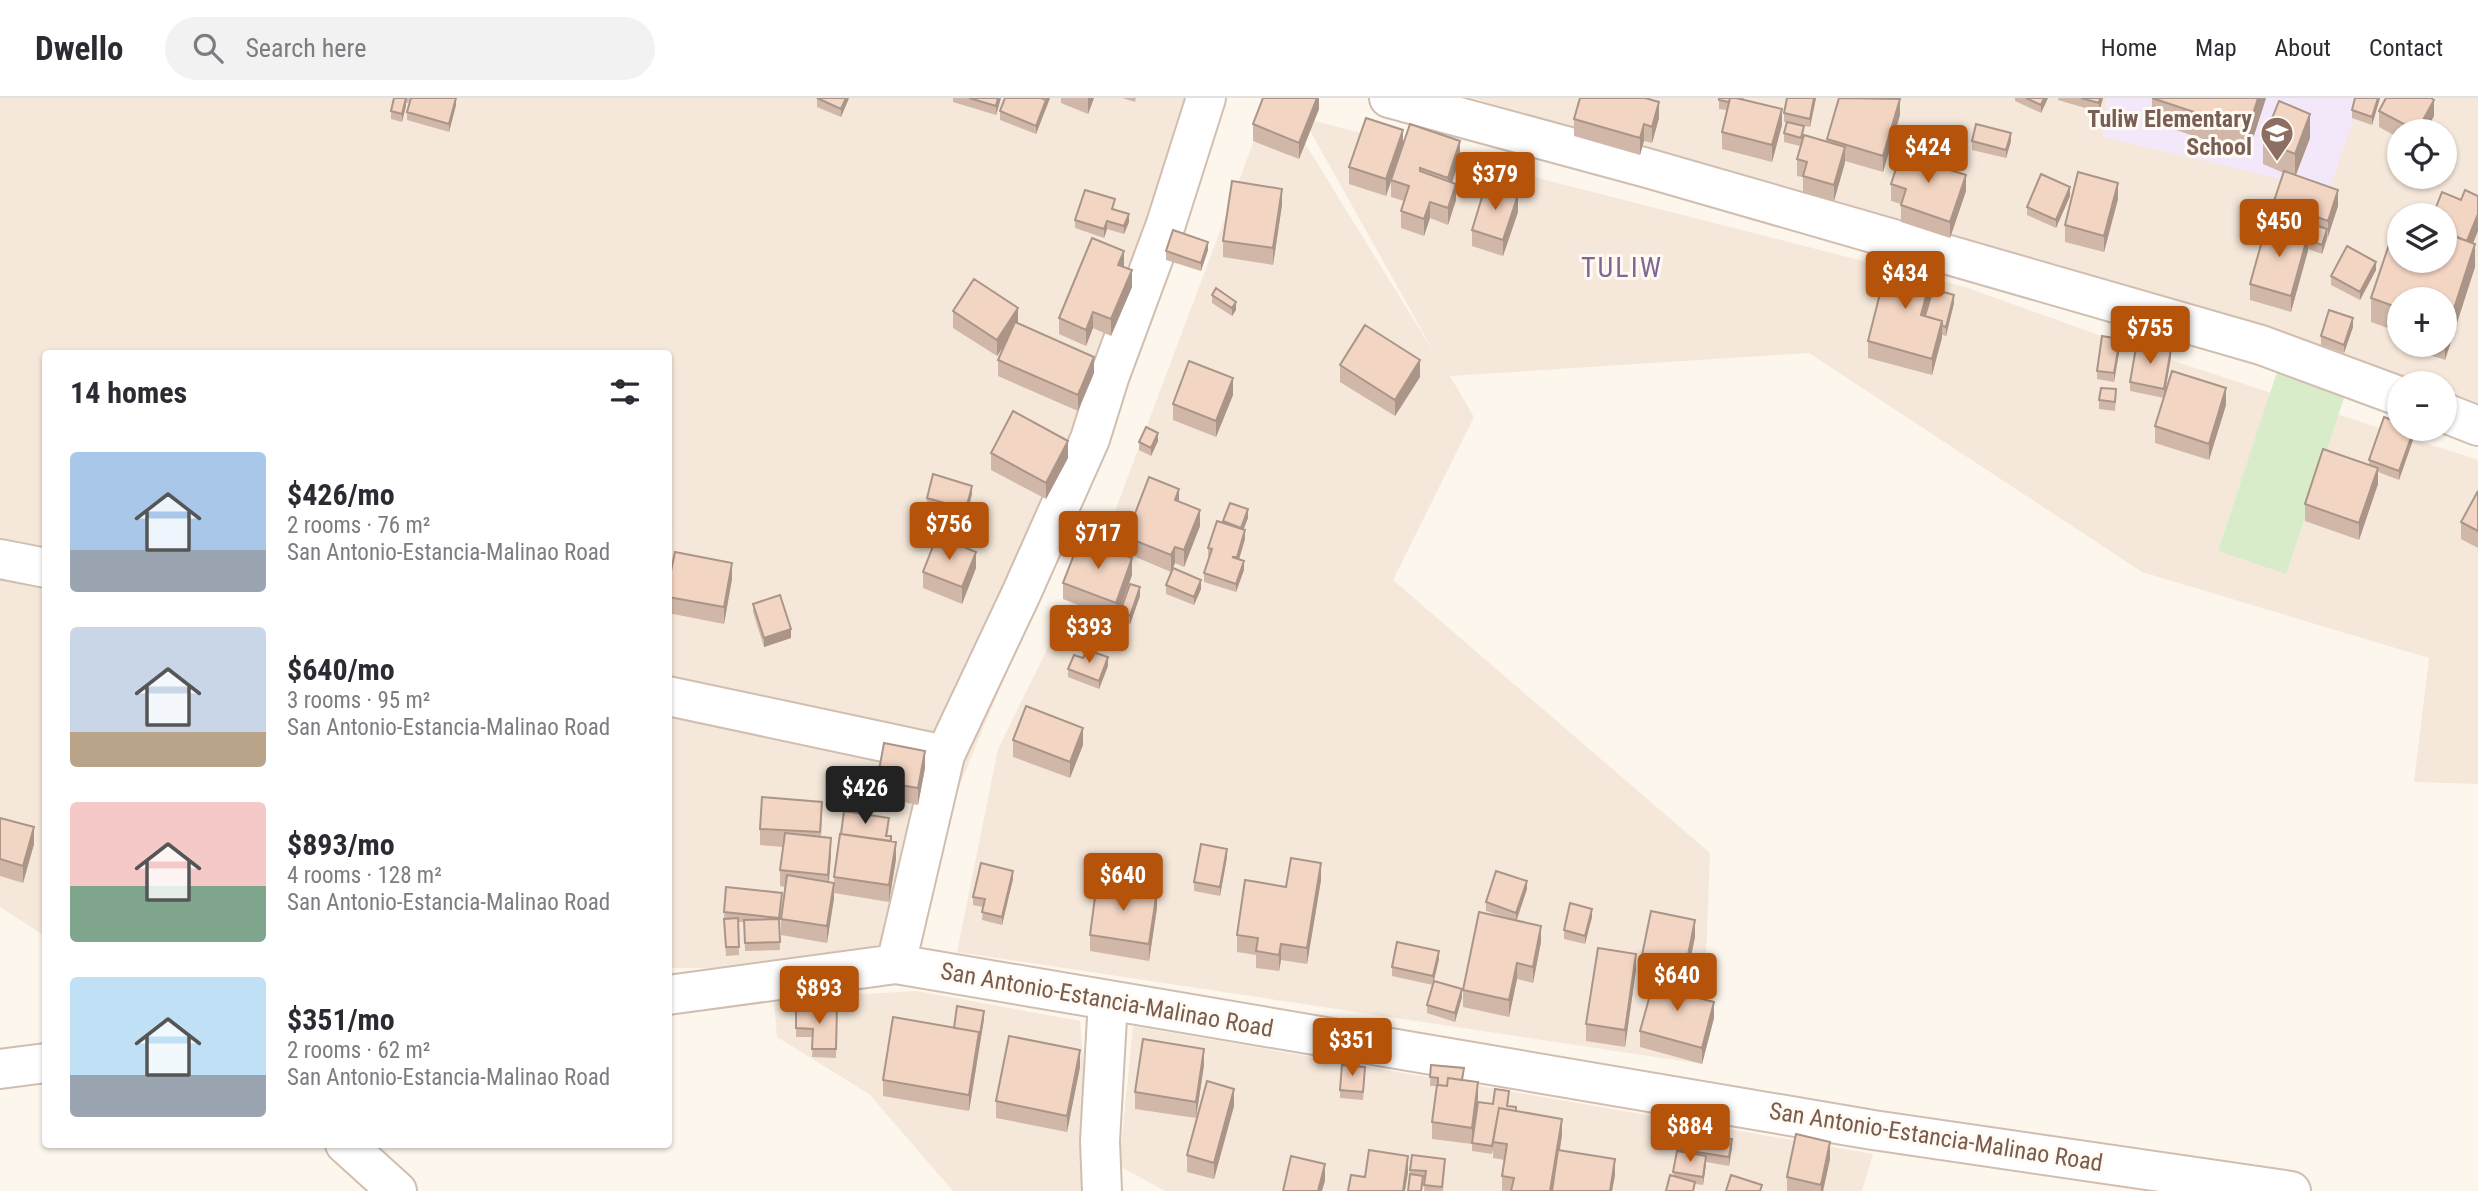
<!DOCTYPE html>
<html lang="en">
<head>
<meta charset="utf-8">
<style>
  :root { --surface:#fff; --page:#f2f2f3; --text:#2b2b33; --muted:#7c7c81; --line:#e1e1e2; --accent:#b45309 }
  body { margin:0; font-family:"Roboto Condensed",sans-serif; background:var(--page); color:var(--text); height:100vh; display:flex; flex-direction:column; font-size:26px; white-space:nowrap }
  * { box-sizing:border-box; margin:0 }
  p { font-size:23px; color:var(--muted) }
  .icon { flex:none; width:38px; height:38px; fill:none; stroke:currentColor; stroke-width:2; stroke-linecap:round; stroke-linejoin:round }
  .map { position:relative; flex:1; overflow:hidden }
  .sheet { position:absolute; left:42px; top:252px; width:630px; height:798px; display:flex; flex-direction:column; background:var(--surface); border-radius:7px; box-shadow:0 2px 5px #0004 }
  .sheet>* { flex:none }
  .tools { position:absolute; left:2387px; top:21px; display:grid; gap:14px }
  .tools a { display:grid; place-items:center; width:70px; height:70px; border-radius:50%; background:var(--surface); box-shadow:0 2px 5px #0004; font-size:35px }
  .price { position:absolute; translate:-50% -60px; padding:0 16px; border-radius:7px; background:var(--accent); color:#fff; font-size:23px; line-height:46px; filter:drop-shadow(0 2px 4px #0008) }
  .price::after { content:''; position:absolute; left:50%; top:42px; width:21px; height:16px; margin-left:-10px; background:inherit; clip-path:polygon(0 0,100% 0,50% 100%) }
  .price.active { background:#222; color:#fff }
  ul { padding:0; list-style:none }
  li { display:flex; align-items:center; gap:21px; height:175px; padding:0 28px }
  li span { display:grid; place-items:center; flex:none; width:196px; height:140px; border-radius:7px; color:#555 }
  li>.icon { margin-inline-start:auto }
  span .icon { width:84px; height:84px; fill:#fffc; stroke-width:1 }
  li b { font-size:30px }
  h2 { display:flex; justify-content:space-between; align-items:center; height:84px; padding:0 28px; font-size:30px }
  header { display:flex; align-items:center; gap:42px; box-sizing:border-box; height:98px; padding:0 35px; background:var(--surface); border-bottom:2px solid var(--line) }
  header strong { font-size:33px }
  nav { display:flex; gap:38px; margin-inline-start:auto; font-size:24px }
  .search { width:490px; height:63px; background:var(--page); display:flex; align-items:center; gap:18px; box-sizing:border-box; padding:0 24px; border-radius:38px; color:var(--muted); font-size:26px }
  .map>svg:first-child { display:block }
  .residential { fill:#f5e8da; fill-rule:evenodd }
  .education { fill:#f3e8fa }
  .green { fill:#d8ecc9 }
  .lines { fill:none; stroke-linecap:round; stroke-linejoin:round }
  .minor-casing { stroke:#d1beb0; stroke-width:42 }
  .minor { stroke:#fff; stroke-width:38 }
  .wall { fill:#d1b7a8 }
  .shaded-wall { fill:#aa9588 }
  .building { fill:#f3d5c3; stroke:#aa9588; stroke-width:2 }
  .labels { text-anchor:middle; stroke-width:6; stroke-linejoin:round; paint-order:stroke }
  .education-label { font-size:24px; font-weight:bold; fill:#785e54; stroke:#fffaf3; text-anchor:end }
  .street-label { font-size:24px; fill:#7a5c4d; stroke:#fffaf3 }
  .quarter-label { font-size:28px; letter-spacing:2px; fill:#846695; stroke:#fffaf3 }
</style>
</head>
<body>
<header>
<strong>Dwello</strong>
<div class="search"><svg class="icon" aria-label="search" viewBox="0 0 24 24"><circle cx="10" cy="10" r="6"/><path d="M15 15l6 6"/></svg>Search here</div>
<nav><a>Home</a><a>Map</a><a>About</a><a>Contact</a></nav>
</header>
<div class="map">
<svg width="2478" height="1093" viewBox="0 0 2478 1093">
  <rect width="100%" height="100%" fill="#fdf6ec"/>
  <path class="residential" d="M0,0H1213L1116,308L884,871L669,870L668,256H46L45,838L0,809Z
    M1270,0H1277L1435,256L1303,20L1965,189L2146,254L2478,362V686L2414,684L2429,560L2142,474L1809,255L1450,278L1474,319L1393,482L1710,755L1702,966L957,854L998,651L1115,413Z
    M1474,0H2478V340L2445,329V285H2399V313ZM2399,33H2445V79H2399ZM2399,117H2445V163H2399ZM2399,201H2445V247H2399Z
    M917,893L1080,923L1094,1093H953L869,996L777,939L774,901Z
    M1133,928L1873,1056L1862,1093H1165L1119,1068Z"/>
  <path class="education" d="M2107,0H2361L2329,92L2103,39Z"/>
  <path class="green" d="M2278,271L2346,294L2286,476L2218,453Z"/>
  <g class="lines">
    <defs>
      <path id="minor" d="M1389,0L1647,70L2261,247L2399,298
        M2445,315L2478,328
        M0,461L46,470
        M668,598L945,657
        M896,866L945,657L1021,496L1090,341L1109,280L1166,126L1206,0
        M668,897L896,866L1873,1032L2291,1093
        M0,971L46,965
        M345,1046L397,1093
        M1102,1093L1100,1043L1108,902"/>
    </defs>
    <use href="#minor" class="minor-casing"/>
    <use href="#minor" class="minor"/>
  </g>
  <path class="wall" d="M394,0H410L408,5H406L402,24L391,21V13Z
    M817,0H849L841,19L817,9Z
    M953,0H1001L996,17L953,4Z
    M1005,0H1050L1036,36L1000,22V13Z
    M1061,0H1094L1088,16L1061,5Z
    M1122,0H1136L1135,4Z
    M1319,0V11L1299,61L1253,43V26Z
    M1580,0H1650V1L1659,20L1652,45L1644,43L1640,57L1574,38V21Z
    M1719,0H1744V2L1782,27L1772,64L1722,51V34L1727,12L1719,11Z
    M1787,0H1816L1810,29L1798,27L1804,37L1827,44V41L1900,17L1883,74L1845,63L1834,103L1803,95V79L1797,78V61L1800,48L1784,44V35L1787,24H1784V15Z
    M2015,0H2048L2041,15L2015,3Z
    M2058,0H2103L2099,14L2058,2Z
    M2152,0H2266L2248,56L2152,24Z
    M2355,0H2380L2372,27L2352,20V12Z
    M456,7L449,34L407,22V14Z
    M2379,13L2434,18L2426,33H2399V40L2379,29Z
    M2310,40L2296,77L2338,108L2322,156L2308,151L2291,214L2250,202V186L2270,126V115L2284,75L2263,66V43Z
    M1972,43H2011L2006,60L1972,52Z
    M1403,48L1460,60L1452,84L1456,102L1448,127L1430,120L1424,138L1401,130V113L1404,103L1391,99V83L1386,98L1349,86V69Z
    M1934,67L1966,93L1950,140L1901,124V106L1891,103V86Z
    M2070,98L2056,130L2027,117V109Z
    M2478,98V133L2473,145L2475,169L2445,262L2421,254V247H2445V201H2399V234L2371,224V200L2445,163V117L2461,102Z
    M2118,101L2104,154L2065,144V127Z
    M1282,107L1273,167L1223,159V143Z
    M1115,110L1114,112L1129,124L1124,136L1107,131L1104,140L1075,130V122Z
    M1518,114L1503,158L1472,148V132Z
    M1208,152L1201,173L1166,162V153Z
    M1124,169L1132,189L1111,238L1093,230L1086,248L1059,236V220Z
    M2376,172L2360,202L2331,187V178Z
    M1933,189L1931,199L1954,205L1946,238L1942,237L1932,277L1868,260V243Z
    M1212,197L1236,212L1232,218L1212,205Z
    M953,213L1018,226L1094,275L1078,313L998,278V262L1006,245L997,258L953,230Z
    M2353,229L2344,255L2321,247V238Z
    M2120,249L2114,284L2097,281V273Z
    M2171,259L2164,300L2130,293V284Z
    M1340,267L1420,279L1395,318L1340,284Z
    M1233,297L1216,339L1173,322V306Z
    M2116,300L2115,313L2099,311V302Z
    M2226,307L2209,362L2155,345V328Z
    M2414,339L2399,382L2378,374V386L2359,442L2305,423V406L2369,366V362Z
    M1158,343L1151,358L1139,352V344Z
    M991,355L1068,360L1046,401L991,372Z
    M2478,393V450L2461,441V424Z
    M972,396L966,419L927,408V400Z
    M1179,404L1200,428L1184,469L1175,465L1173,470L1201,491L1194,507L1166,496V487L1171,474L1126,455V439Z
    M1248,420L1243,432L1245,441L1239,461L1244,472L1236,494L1204,484V475L1209,459H1208V450L1223,425V423Z
    M976,470L962,506L923,490V474Z
    M1132,477L1116,522L1063,501V485Z
    M732,481L724,526L668,515V487Z
    M1140,498L1130,526L1120,523V514Z
    M753,506L791,540L764,549L753,514Z
    M1108,568L1099,591L1068,579V571Z
    M1013,642L1083,647L1070,680L1013,659Z
    M925,670L918,707L877,699V683Z
    M0,720L34,746L23,785L0,778Z
    M822,720L821,739L831,757L829,784L834,785V779L889,729L887,738L891,743L896,761L889,804L834,795L827,845L781,837V821L786,789L780,788V772L783,749L760,747V731Z
    M1227,759L1220,798L1194,793V784Z
    M1013,781L1002,827L982,822L983,809L973,807V799Z
    M1321,782L1307,866L1281,862L1279,873L1256,870V857L1237,854V837L1286,789Z
    M726,789L782,803L779,825L780,852L745,853L744,824H738L739,857L726,858L724,821Z
    M1527,791L1517,822L1541,844L1533,885L1517,881L1509,919L1463,909V892L1507,820L1486,813V804Z
    M1157,810L1149,863L1090,853V837Z
    M1592,819L1585,846L1564,841V832Z
    M1695,839L1685,887L1697,899L1714,920L1702,966L1640,949V933L1651,892L1639,889V872Z
    M1439,861L1433,884L1462,899L1455,924L1427,915V907L1433,887L1392,878V869Z
    M1636,872L1625,949L1586,943V926Z
    M796,909L837,910L836,960L812,959L813,939H796Z
    M984,921L969,1013L883,998V982L954,930Z
    M1204,967L1196,1020L1135,1011V994Z
    M1431,967L1463,982L1478,1000L1476,1015L1493,1006L1509,1002L1508,1008L1562,1037L1560,1052L1615,1077L1612,1093H1502V1078L1505,1062L1493,1060V1052L1492,1056L1472,1053V1046L1432,1041V1024L1437,988H1430Z
    M1080,969L1067,1034L996,1020V1003Z
    M1365,978L1363,1002L1340,1000V992Z
    M1234,1008L1214,1081L1187,1074V1057Z
    M1732,1049L1729,1068L1706,1064L1703,1087L1695,1086L1673,1078L1677,1051Z
    M1830,1061L1823,1093H1787V1079Z
    M1445,1069L1443,1093H1424L1425,1081H1423L1422,1093H1408L1410,1072Z"/>
  <path class="shaded-wall" d="M406,0V8L402,24V16Z
    M456,0V7L449,34V26Z
    M846,0H849L841,19V11Z
    M998,0H1001L996,17V8Z
    M1046,0H1050L1036,36V28Z
    M1088,0H1094L1088,16Z
    M1317,0H1319V11L1299,61V45Z
    M1814,0H1816L1810,29V21Z
    M2044,0H2048L2041,15V7Z
    M2100,0H2103L2099,14V5Z
    M2258,0H2266L2248,56V32Z
    M2378,0H2380L2372,27V19Z
    M1900,1V17L1883,74V58Z
    M2434,2V18L2426,33H2417Z
    M1659,4V20L1652,45V29Z
    M1782,11V27L1772,64V47Z
    M2310,16V40L2295,79V56Z
    M1644,26V43L1640,57V40Z
    M1403,32V49L1386,98V81Z
    M2011,35V43L2006,60V52Z
    M1460,43V60L1448,97V80Z
    M1845,49V65L1834,103V87Z
    M1966,77V93L1950,140V124Z
    M2118,85V101L2104,154V138Z
    M1456,86V102L1448,127V110Z
    M2070,89V98L2056,130V122Z
    M1282,91V107L1273,167V150Z
    M2338,92V108L2328,139V123Z
    M1518,97V114L1503,158V142Z
    M1430,104V120L1424,138V121Z
    M2298,112V129L2294,139V123Z
    M1129,116V124L1124,136V128Z
    M2478,116V133L2467,160V143Z
    M1107,123V131L1104,140V131Z
    M2327,131V140L2322,156V147Z
    M2308,137V153L2291,214V198Z
    M1208,144V152L1201,173V165Z
    M2475,146V169L2445,262V238Z
    M1124,153V169L1118,167Z
    M2376,164V172L2360,202V194Z
    M1132,172V189L1111,238V221Z
    M1933,172V189L1921,234V217Z
    M1954,197V205L1946,238V229Z
    M1236,204V212L1232,218V210Z
    M1018,210V227L997,258V242Z
    M1093,214V230L1086,248V232Z
    M2353,220V229L2344,255V247Z
    M1942,223V240L1932,277V261Z
    M2120,241V249L2114,284V275Z
    M2171,251V259L2164,300V291Z
    M1094,259V275L1078,313V297Z
    M1420,262V279L1395,318V302Z
    M1233,280V297L1216,339V323Z
    M2226,290V307L2209,362V346Z
    M2414,331V339L2399,382V373Z
    M1158,335V343L1151,358V350Z
    M1068,343V360L1046,401V385Z
    M2378,370V386L2359,442V425Z
    M972,388V396L966,419V411Z
    M1179,391V407L1175,402Z
    M1248,411V420L1241,438V430Z
    M1200,412V428L1184,469V452Z
    M671,430V453L668,468V444Z
    M1245,432V441L1237,468V459Z
    M1175,449V465L1171,474V457Z
    M976,454V470L962,506V489Z
    M1132,460V477L1116,522V505Z
    M1244,463V472L1236,494V486Z
    M732,465V481L724,526V509Z
    M1201,482V491L1194,507V499Z
    M1140,489V498L1130,526V518Z
    M791,531V540L764,549V540Z
    M1108,559V568L1099,591V583Z
    M1083,630V647L1070,680V664Z
    M925,653V670L918,707V690Z
    M34,729V746L23,785V768Z
    M831,740V757L828,793V777Z
    M896,744V761L889,804V787Z
    M1227,751V759L1220,798V789Z
    M1321,765V782L1307,866V850Z
    M1013,773V781L1002,827V819Z
    M1527,783V791L1516,823V815Z
    M834,785V801L827,845V828Z
    M1157,793V810L1149,863V846Z
    M1592,811V819L1585,846V838Z
    M1695,822V839L1683,898V882Z
    M1541,828V844L1533,885V869Z
    M1281,846V862L1279,873V857Z
    M1439,853V861L1433,887V878Z
    M1636,856V872L1625,949V932Z
    M1517,865V881L1509,919V902Z
    M1462,891V899L1455,924V915Z
    M1714,904V920L1702,966V950Z
    M984,913V921L969,1013V997L979,934Z
    M1204,951V967L1196,1020V1004Z
    M1080,952V969L1067,1034V1018Z
    M1478,984V1000L1472,1046V1030Z
    M1234,991V1008L1214,1081V1065Z
    M1562,1021V1037L1553,1093H1550Z
    M1732,1041V1049L1729,1068V1059Z
    M1830,1044V1061L1823,1093H1821V1087Z
    M1408,1058V1075L1405,1093H1403Z
    M1706,1058V1067L1703,1087V1079Z
    M1615,1061V1077L1612,1093H1610Z
    M1325,1066V1083L1322,1093H1318Z"/>
  <path class="building" d="M394,0H406L402,16L391,13Z
    M411,0H456L449,26L407,14Z
    M817,0H846L841,11Z
    M969,0H998L996,8Z
    M1005,0H1041L1046,2L1036,28L1000,13Z
    M1263,0H1317L1299,45L1253,26Z
    M1580,0H1645L1659,4L1652,29L1644,26L1640,40L1574,21Z
    M1719,0H1730L1729,4L1719,2Z
    M1730,0H1736L1782,11L1772,47L1722,34Z
    M1787,0H1814L1810,21L1784,15Z
    M1839,0L1900,1L1883,58L1827,41Z
    M2026,0H2044L2041,7Z
    M2081,0H2100L2099,5Z
    M2152,0H2258L2248,32Z
    M2355,0H2378L2372,19L2352,12Z
    M2386,0H2431L2434,2L2417,33L2379,13Z
    M2279,3L2310,16L2295,56L2263,43Z
    M1366,20L1403,32L1386,81L1349,69Z
    M1787,24L1804,28L1801,40L1784,35Z
    M1410,26L1460,43L1448,80L1420,70V73L1456,86L1448,110L1430,104L1424,121L1401,113L1409,88L1391,82Z
    M1976,26L2011,35L2006,52L1972,43Z
    M1804,37L1845,49L1834,87L1803,78L1807,64L1797,61Z
    M1908,48L1934,56L1931,66L1966,77L1950,124L1901,107L1906,91L1891,86L1901,56L1905,58Z
    M2284,73L2338,92L2328,123L2298,112L2294,123L2270,115Z
    M2078,74L2118,85L2104,138L2065,127Z
    M2041,76L2070,89L2056,122L2027,109Z
    M1232,83L1282,91L1273,150L1223,143Z
    M1486,86L1518,97L1503,142L1472,132Z
    M1085,92L1115,101L1112,111L1129,116L1124,128L1107,123L1104,131L1075,122Z
    M2465,92L2478,98V116L2467,143L2445,134V117H2433L2442,94L2461,102Z
    M2398,120H2399V163H2445V135L2475,146L2445,238V201H2399V210L2371,200Z
    M2299,122L2327,131L2322,147L2308,142V137L2296,133Z
    M2267,125L2308,137L2291,198L2250,186Z
    M1173,132L1208,144L1201,165L1166,153Z
    M1092,140L1124,153L1118,167L1132,172L1111,221L1093,214L1086,232L1059,220Z
    M2347,148L2376,164L2360,194L2331,178Z
    M1889,160L1933,172L1921,217L1942,223L1932,261L1868,243Z
    M974,181L1018,210L997,242L953,213Z
    M1216,190L1236,204L1232,210L1212,197Z
    M1933,191L1954,197L1946,229L1942,228V223L1925,218Z
    M2329,212L2353,220L2344,247L2321,238Z
    M1015,224L1094,259L1078,297L998,262Z
    M1365,227L1420,262L1395,302L1340,267Z
    M2102,238L2120,241L2114,275L2097,273Z
    M2137,244L2171,251L2164,291L2130,284Z
    M1189,263L1233,280L1216,323L1173,306Z
    M2172,273L2226,290L2209,346L2155,328Z
    M2101,290L2116,291L2115,304L2099,302Z
    M1013,313L1068,343L1046,385L991,355Z
    M2384,319L2399,325V331H2414L2399,373L2369,362Z
    M1146,329L1158,335L1151,350L1139,344Z
    M2323,351L2378,370L2359,425L2305,406Z
    M933,376L972,388L966,411L927,400Z
    M1149,379L1179,391L1175,402L1200,412L1184,452L1175,449L1171,457L1126,439Z
    M2478,393V433L2461,424Z
    M1230,405L1248,411L1241,430L1223,423Z
    M1217,423L1245,432L1237,459H1232L1244,463L1236,486L1204,475L1212,451L1208,450Z
    M668,429L671,430L668,444Z
    M937,438L976,454L962,489L923,474Z
    M1080,441L1132,460L1116,505L1063,485Z
    M675,454L732,465L724,509L668,499V487Z
    M1173,470L1201,482L1194,499L1166,487Z
    M1130,486L1140,489L1130,518L1120,514Z
    M780,497L791,531L764,540L753,506Z
    M1087,552L1108,559L1099,583L1068,571L1074,557L1083,560Z
    M1026,608L1083,630L1070,664L1013,642Z
    M884,645L925,653L918,690L877,683Z
    M762,699L822,704L820,734L760,731Z
    M844,713L889,720L886,738H891V743L841,736Z
    M0,720L34,729L23,768L0,761Z
    M785,735L831,740L828,777L780,772Z
    M840,736L896,744L889,787L834,779Z
    M1201,746L1227,751L1220,789L1194,784Z
    M1291,760L1321,765L1307,850L1281,846L1279,857L1256,853L1258,840L1237,837L1245,782L1286,789Z
    M981,765L1013,773L1002,819L982,814L985,801L973,799Z
    M1496,773L1527,783L1516,815L1486,804Z
    M787,777L834,785L827,828L781,821Z
    M1097,784L1157,793L1149,846L1090,837Z
    M726,789L782,795L779,820L724,814Z
    M1570,805L1592,811L1585,838L1564,832Z
    M1651,813L1695,822L1683,882L1639,872Z
    M1479,814L1541,828L1533,869L1517,865L1509,902L1463,892Z
    M738,820L739,849H726L724,821Z
    M779,821L780,844L745,845L744,822Z
    M1397,844L1439,853L1433,878L1392,869Z
    M1598,850L1636,856L1625,932L1586,926Z
    M1655,879L1697,891L1695,899L1714,904L1702,950L1640,933Z
    M1434,883L1462,891L1455,915L1427,907Z
    M957,908L984,913L979,942V934L954,930Z
    M796,909L837,910L836,951H812L813,931L796,930Z
    M893,919L979,934L969,997L883,982Z
    M1009,938L1080,952L1067,1018L996,1003Z
    M1143,941L1204,951L1196,1004L1135,994Z
    M1342,967L1365,969L1363,994L1340,992Z
    M1431,967L1464,970L1462,982L1448,980L1447,988L1438,987V980L1430,979Z
    M1448,980L1478,984L1472,1030L1432,1024L1437,987L1447,988Z
    M1207,983L1234,991L1214,1065L1187,1057Z
    M1495,991L1509,993L1507,1008L1516,1009V1013L1499,1010L1492,1048L1472,1045L1478,1004L1493,1006Z
    M1499,1010L1562,1021L1550,1093H1511L1514,1080L1502,1078L1507,1046L1493,1044Z
    M1679,1033L1732,1041L1729,1059L1677,1051Z
    M1796,1036L1830,1044L1821,1087L1787,1079Z
    M1369,1052L1408,1058L1403,1093H1348L1351,1077L1365,1079Z
    M1558,1052L1615,1061L1610,1093H1552Z
    M1677,1053L1706,1058L1703,1079L1673,1074Z
    M1412,1057L1445,1061L1442,1089L1424,1087L1426,1073L1410,1072Z
    M1291,1058L1325,1066L1318,1093H1283Z
    M1410,1076L1423,1078L1421,1093H1408Z
    M1670,1077L1695,1084L1693,1093H1666Z
    M1731,1077L1762,1087L1760,1093H1726Z"/>
  <defs>
    <symbol id="school-pin" viewBox="-11 -11 22 30"><path d="M0 17L-7.5 6A9.5 9.5 0 1 1 7.5 6Z" fill="#8d6e63" stroke="#fffaf3"/><path d="M0-5L7-2L0 1L-7-2ZM-4 1L0 2.5L4 1V4Q0 6-4 4Z" fill="#fff"/></symbol>
  </defs>
  <g fill-rule="evenodd">
    <use href="#school-pin" x="2258" y="16" width="38" height="52"/>
  </g>
  <g class="labels">
    <g class="education-label">
      <text x="2252" y="29">Tuliw Elementary<tspan x="2252" dy="28">School</tspan></text>
    </g>
    <g class="street-label">
      <text transform="translate(1107 902) rotate(10)" y="8">San Antonio-Estancia-Malinao Road</text>
      <text transform="translate(1936 1039) rotate(9)" y="8">San Antonio-Estancia-Malinao Road</text>
    </g>
    <g class="quarter-label">
      <text x="1622" y="179">TULIW</text>
    </g>
  </g>
</svg>
<div class="tools">
<a><svg class="icon" aria-label="locate" viewBox="0 0 24 24"><circle cx="12" cy="12" r="6"/><path d="M12 2v4M12 18v4M2 12h4M18 12h4"/></svg></a>
<a><svg class="icon" aria-label="layers" viewBox="0 0 24 24"><path d="M12 4l9 5-9 5-9-5zM3 14l9 5 9-5"/></svg></a>
<a>+</a>
<a>−</a>
</div>
<b class="price" style="left:1928px;top:87px">$424</b>
<b class="price" style="left:1495px;top:114px">$379</b>
<b class="price" style="left:2279px;top:161px">$450</b>
<b class="price" style="left:1905px;top:213px">$434</b>
<b class="price" style="left:2150px;top:268px">$755</b>
<b class="price" style="left:949px;top:464px">$756</b>
<b class="price" style="left:1098px;top:473px">$717</b>
<b class="price" style="left:1089px;top:567px">$393</b>
<b class="price active" style="left:865px;top:728px">$426</b>
<b class="price" style="left:1123px;top:815px">$640</b>
<b class="price" style="left:1677px;top:915px">$640</b>
<b class="price" style="left:819px;top:928px">$893</b>
<b class="price" style="left:1352px;top:980px">$351</b>
<b class="price" style="left:1690px;top:1066px">$884</b>
<section class="sheet">
<h2>14 homes<svg class="icon" aria-label="filters" viewBox="0 0 24 24"><path d="M4 7h16M4 17h16"/><circle cx="9" cy="7" r="2"/><circle cx="15" cy="17" r="2"/></svg></h2>
<ul>
<li><span style="background:linear-gradient(#a9c7e8 70%,#9aa5b1 0)"><svg class="icon" aria-label="home" viewBox="0 0 24 24"><path d="M3 11l9-7 9 7M6 9v11h12V9"/></svg></span><div><b>$426/mo</b><p>2 rooms · 76 m²</p><p>San Antonio-Estancia-Malinao Road</p></div></li>
<li><span style="background:linear-gradient(#c9d6e8 75%,#b9a48a 0)"><svg class="icon" aria-label="home" viewBox="0 0 24 24"><path d="M3 11l9-7 9 7M6 9v11h12V9"/></svg></span><div><b>$640/mo</b><p>3 rooms · 95 m²</p><p>San Antonio-Estancia-Malinao Road</p></div></li>
<li><span style="background:linear-gradient(#f6c9c9 60%,#7fa58c 0)"><svg class="icon" aria-label="home" viewBox="0 0 24 24"><path d="M3 11l9-7 9 7M6 9v11h12V9"/></svg></span><div><b>$893/mo</b><p>4 rooms · 128 m²</p><p>San Antonio-Estancia-Malinao Road</p></div></li>
<li><span style="background:linear-gradient(#bfe0f5 70%,#9aa5b1 0)"><svg class="icon" aria-label="home" viewBox="0 0 24 24"><path d="M3 11l9-7 9 7M6 9v11h12V9"/></svg></span><div><b>$351/mo</b><p>2 rooms · 62 m²</p><p>San Antonio-Estancia-Malinao Road</p></div></li>
</ul>
</section>
</div>
</body>
</html>
